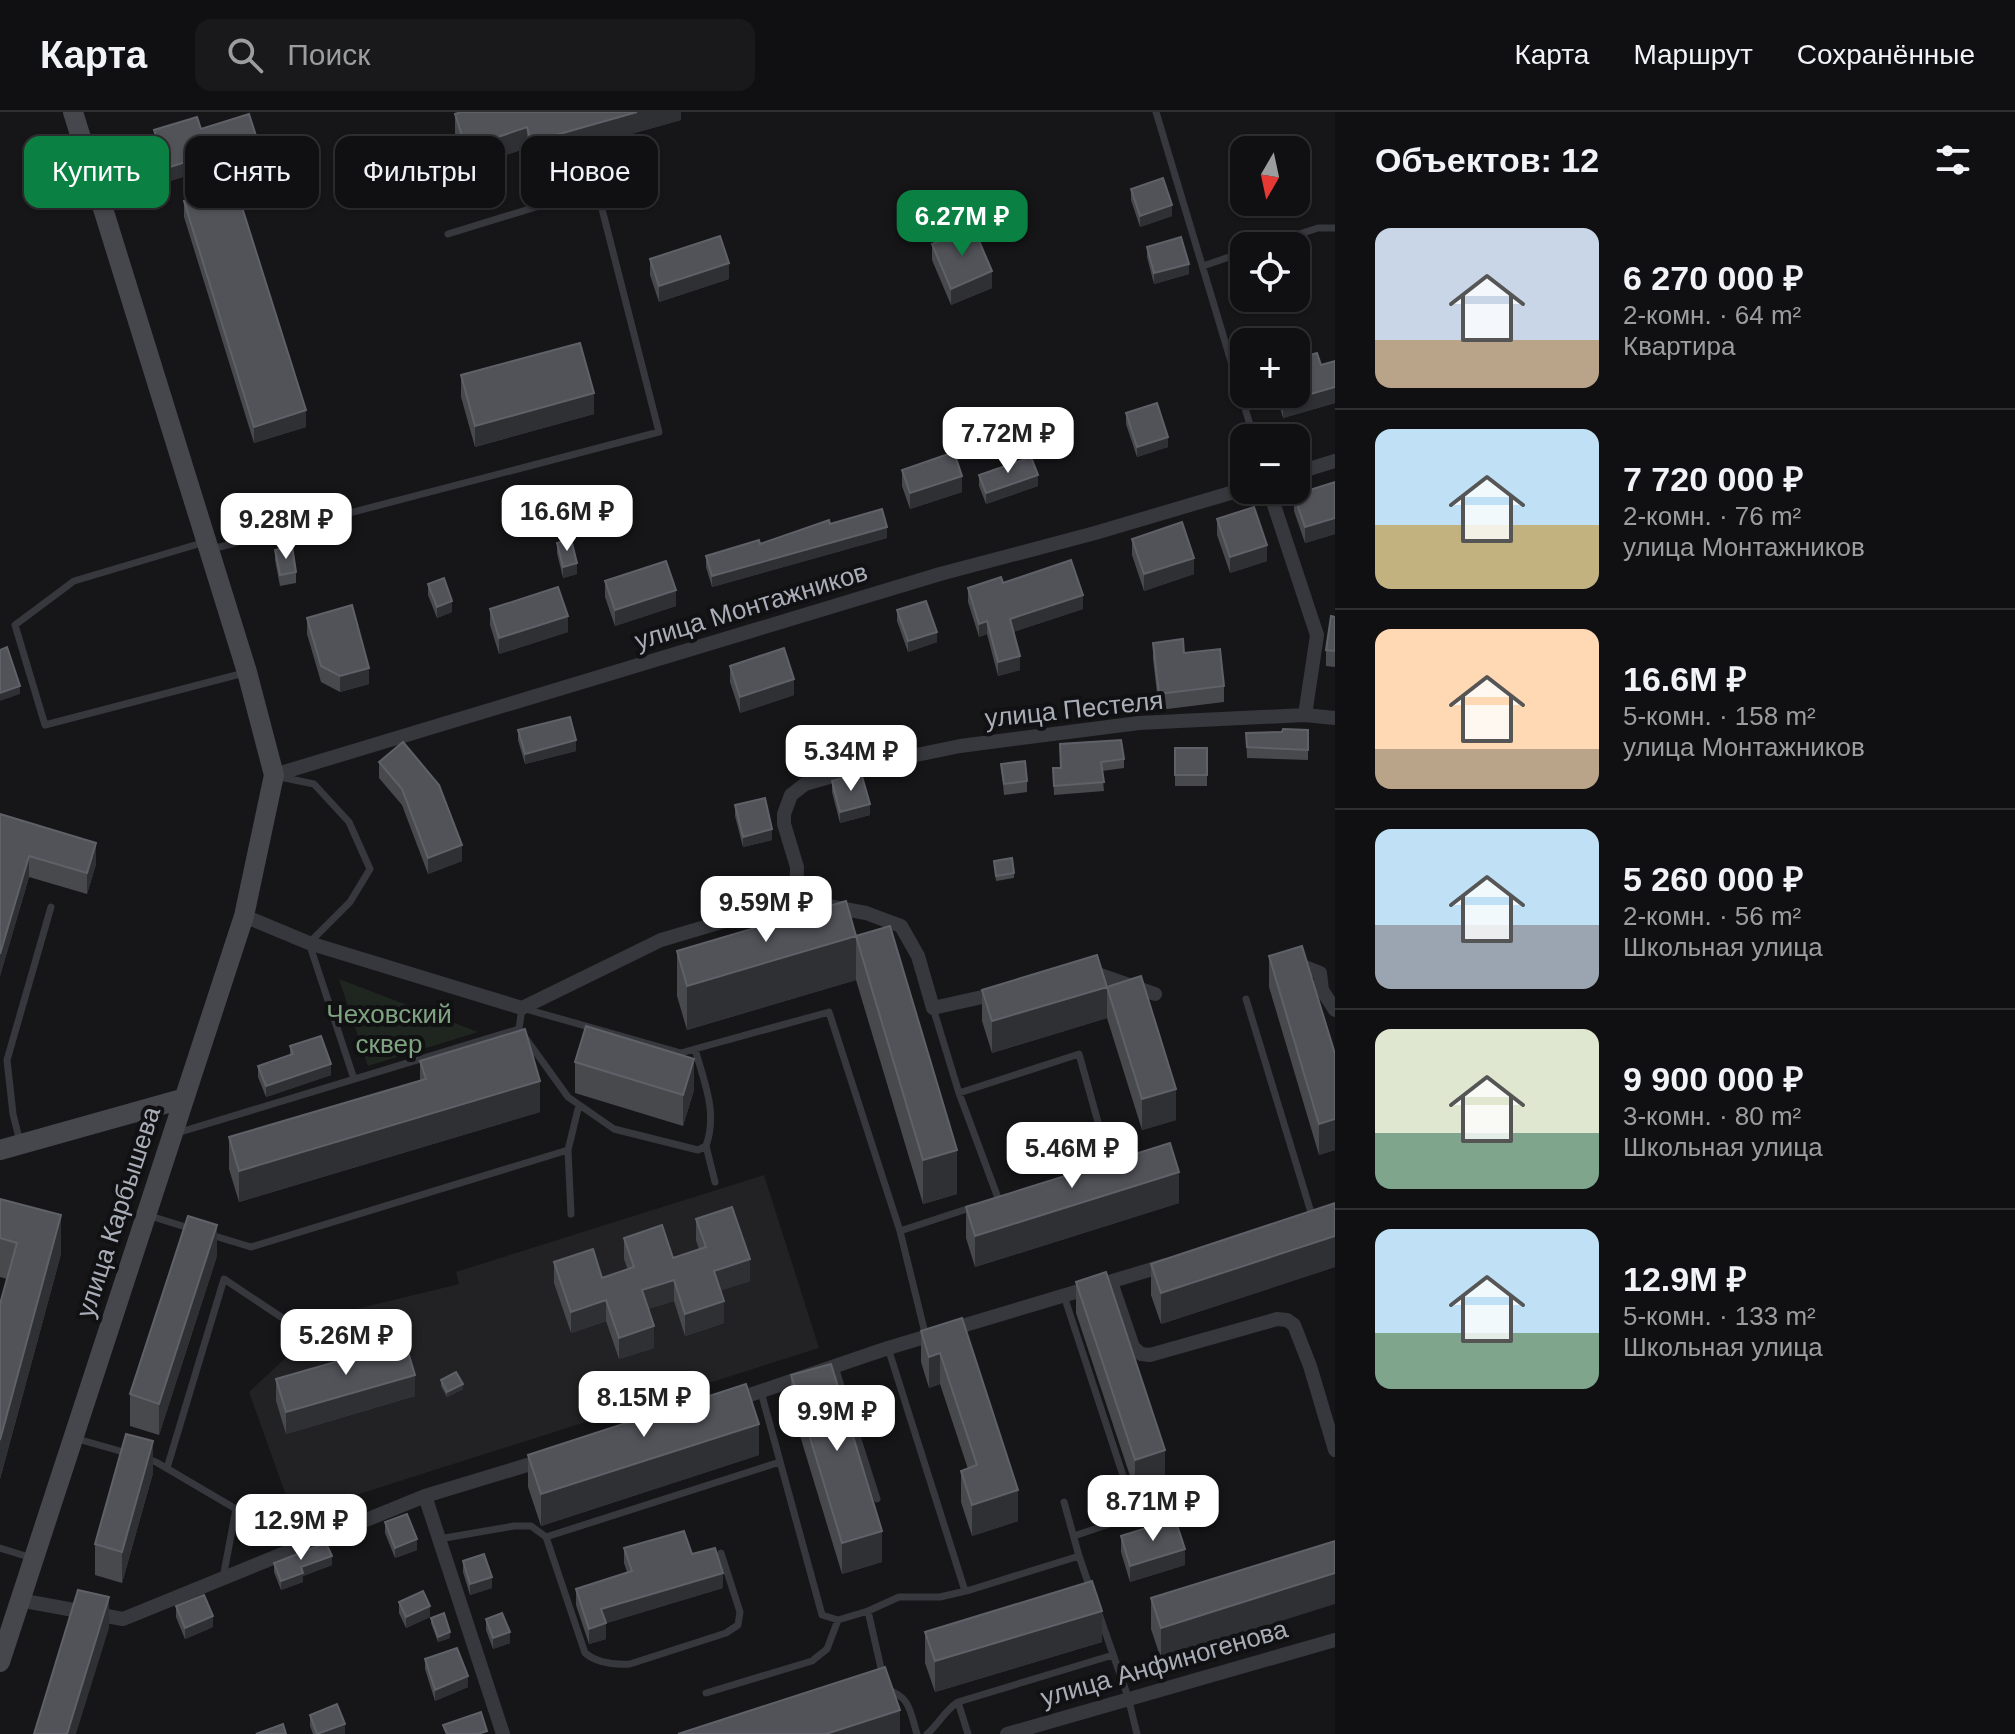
<!DOCTYPE html>
<html lang="ru">
<head>
<meta charset="utf-8">
<style>
  :root { --surface:#101012; --page:#19191b; --text:#f1f3f6; --muted:#9c9d9f; --line:#303032; --accent:#0b8043 }
  body { margin:0; font-family:Helvetica,sans-serif; background:var(--page); color:var(--text); height:100vh; display:flex; flex-direction:column; font-size:30px; white-space:nowrap }
  * { box-sizing:border-box; margin:0 }
  p { font-size:26px; color:var(--muted) }
  .icon { flex:none; width:44px; height:44px; fill:none; stroke:currentColor; stroke-width:2; stroke-linecap:round; stroke-linejoin:round }
  .map { position:relative; flex:1; overflow:hidden }
  .drawer { display:flex; flex-direction:column; background:var(--surface); width:680px }
  .drawer>* { flex:none }
  .guide { position:absolute; left:24px; top:24px; width:760px; height:72px; display:flex; gap:16px }
  .needle { width:52px; rotate:189deg }
  .fabs { position:absolute; left:1230px; top:24px; display:grid; gap:16px }
  .fabs a { display:grid; place-items:center; width:80px; height:80px; border-radius:16px; background:var(--surface); box-shadow:0 2px 6px #0004,0 0 0 2px var(--line); font-size:40px }
  .price { position:absolute; translate:-50% -68px; padding:0 18px; border-radius:16px; background:#fff; color:#222; font-size:26px; line-height:52px; filter:drop-shadow(0 2px 4px #0008) }
  .price::after { content:''; position:absolute; left:50%; top:48px; width:24px; height:18px; margin-left:-12px; background:inherit; clip-path:polygon(0 0,100% 0,50% 100%) }
  .price.active { background:var(--accent); color:#fff }
  ul { padding:0; list-style:none }
  li { display:flex; align-items:center; gap:24px; height:200px; padding:0 40px }
  li+li { border-top:2px solid var(--line) }
  li span { display:grid; place-items:center; flex:none; width:224px; height:160px; border-radius:16px; color:#555 }
  li>.icon { margin-inline-start:auto }
  span .icon { width:96px; height:96px; fill:#fffc; stroke-width:1 }
  li b { font-size:34px }
  h2 { display:flex; justify-content:space-between; align-items:center; height:96px; padding:0 40px; font-size:34px }
  .pill { padding:0 28px; border-radius:16px; background:var(--surface); box-shadow:0 2px 6px #0004,0 0 0 2px var(--line); font-size:28px; line-height:72px }
  .pill.active { background:var(--accent); color:#fff }
  header { display:flex; align-items:center; gap:48px; box-sizing:border-box; height:112px; padding:0 40px; background:var(--surface); border-bottom:2px solid var(--line) }
  header strong { font-size:38px }
  nav { display:flex; gap:44px; margin-inline-start:auto; font-size:28px }
  .search { width:560px; height:72px; background:var(--page); display:flex; align-items:center; gap:20px; box-sizing:border-box; padding:0 28px; border-radius:16px; color:var(--muted); font-size:30px }
  main { display:flex; flex:1; min-height:0 }
  .map>svg:first-child { display:block }
  .built { fill:#222225 }
  .park { fill:#1e261f }
  .lines { fill:none; stroke-linecap:round; stroke-linejoin:round }
  .service { stroke:#37383d; stroke-width:7 }
  .minor { stroke:#37383d; stroke-width:14 }
  .secondary { stroke:#45474d; stroke-width:20 }
  .wall { fill:#47494d }
  .shaded-wall { fill:#2f3033 }
  .building { fill:#525359; stroke:#5f6168; stroke-width:2 }
  .labels { text-anchor:middle; stroke-width:8; stroke-linejoin:round; paint-order:stroke }
  .street-label { font-size:26px; fill:#a8adb8; stroke:#111113 }
  .park-label { font-size:26px; fill:#7fa381; stroke:#111113 }
</style>
</head>
<body>
<header>
<strong>Карта</strong>
<div class="search"><svg class="icon" aria-label="search" viewBox="0 0 24 24"><circle cx="10" cy="10" r="6"/><path d="M15 15l6 6"/></svg>Поиск</div>
<nav><a>Карта</a><a>Маршрут</a><a>Сохранённые</a></nav>
</header>
<main>
<div class="map">
<svg width="1335" height="1622" viewBox="0 0 1335 1622">
  <rect width="100%" height="100%" fill="#161618"/>
  <path class="built" d="M764,1063L819,1236L293,1403L249,1280L332,1203L459,1172L456,1160Z"/>
  <path class="park" d="M339,867L478,920L368,954Z"/>
  <g class="lines">
    <path class="service" d="M1156,0L1254,326
      M1263,134L1318,116H1335
      M1203,154L1244,140
      M205,430L74,469L15,513L45,613L244,561
      M212,437L659,320L602,97L592,86L575,83L448,122
      M280,665L314,672L349,710L370,757L350,790L309,831L354,967
      M1246,887L1313,1107
      M933,896L959,981L998,1086
      M695,937C704,970 718,1000 706,1034L698,1038L614,1017L568,985L519,917L522,896L681,941L695,937L829,900L900,1119
      M959,981L1079,942L1110,1053L1103,1055
      M177,1021L519,917
      M20,1030L13,1002L7,948L51,795
      M706,1034L715,1070
      M568,1038L571,1102
      M147,1103L192,1117
      M208,1122L251,1135L568,1038L579,993
      M1064,1184L1136,1403L1074,1424
      M926,1225L900,1119L973,1095
      M888,1236L965,1479
      M835,1255L877,1387
      M761,1280L822,1503L838,1508L868,1499L883,1565
      M74,1326L127,1341
      M147,1347L156,1350L236,1397L311,1428
      M167,1356L224,1167L281,1205
      M1064,1390L1079,1444
      M1136,1403L1167,1392
      M546,1425L585,1541C597,1551 614,1553 630,1552L726,1521L738,1513L740,1500L721,1441
      M439,1427L514,1414H531L546,1425L780,1350
      M0,1436L32,1446
      M223,1466L236,1397
      M868,1499L899,1485H940L970,1478L1079,1444L1091,1479
      M1099,1502L1128,1585L1137,1622
      M886,1577C911,1585 910,1600 917,1622
      M706,1581L812,1549L827,1537L838,1508
      M958,1590L968,1622
      M927,1622C939,1612 945,1598 958,1590L1113,1543"/>
    <path class="minor" d="M1296,361L1335,349
      M1269,378L1317,523L1305,603
      M274,663L940,462L1095,421L1244,377
      M796,788L797,755L784,712V702L791,683L805,672L882,650L960,634L1139,611L1305,603L1335,606
      M244,804L309,831L522,896L661,828L796,788L866,801L901,814L918,844L933,896L1000,881
      M1300,853L1320,861L1322,878L1335,898
      M1087,863L1095,861L1155,882
      M1111,1170L1133,1235L1141,1242L1150,1243L1277,1207L1287,1208L1294,1213L1310,1254L1335,1338
      M732,1289L888,1236L1166,1153
      M425,1384L503,1622
      M19,1488L123,1507L425,1384L544,1348
      M1007,1622L1335,1528"/>
    <path class="secondary" d="M0,1038L182,987
      M0,1550L244,804L274,663L247,560L73,0"/>
  </g>
  <path class="wall" d="M681,0V8L531,50L527,36L466,56L455,22V2Z
    M201,17L257,41L167,70L154,32V18Z
    M1131,77L1172,104L1140,115L1131,88Z
    M184,89L306,315L254,331L184,105Z
    M932,132L992,176L951,193L932,148Z
    M1147,135L1189,162L1154,172L1147,145Z
    M650,147L729,167L659,190L650,163Z
    M1335,249V291L1283,306L1276,282H1296L1321,253Z
    M461,263L594,302L475,335L461,285Z
    M1126,301L1168,335L1137,345L1126,312Z
    M902,358L962,380L910,397L902,374Z
    M979,363L1038,374L986,392L979,374Z
    M1335,370V422L1305,431L1294,399V383Z
    M1217,407L1267,449L1230,461L1217,423Z
    M887,426L712,475L706,455V444L760,432Z
    M1132,427L1194,462L1144,479L1132,443Z
    M557,431L577,462L563,466L557,441Z
    M275,438L296,460V471L280,474L275,448Z
    M605,469L676,494L615,514L605,485Z
    M428,472L452,500L437,506L428,483Z
    M968,476L1083,497L1013,520L1020,558L998,564L987,522L979,525L968,490Z
    M490,497L568,520L499,542L490,513Z
    M897,498L937,530L908,540L897,509Z
    M1335,505V555L1326,554V538Z
    M307,506L369,572L340,580L321,570L307,522Z
    M1153,531L1184,541L1224,574V590L1159,598L1153,547Z
    M730,554L794,583L740,601L730,570Z
    M518,618L576,639L525,652L518,628Z
    M1308,618V648L1247,646L1246,621Z
    M1175,636H1207V674H1175Z
    M1124,647V656L1102,659L1104,679L1054,683L1053,656Z
    M379,650L462,749L428,762L402,693L379,666Z
    M1001,652L1027,669V680L1004,683Z
    M832,669L870,703L840,711L832,680Z
    M735,693L772,728L743,735L735,704Z
    M0,702L96,752L87,782L29,765L0,864Z
    M994,749L1014,761V766L996,769Z
    M856,824L957,1082L923,1092L856,868L687,918L677,884V839Z
    M1269,844L1335,942V1038L1319,1043L1269,875Z
    M1107,875L1176,1008L1142,1018L1107,906L992,941L982,909V878Z
    M290,934L331,963L266,985L258,965V954L290,943Z
    M420,949L540,1000L239,1090L229,1057V1025L420,968Z
    M575,950L694,978L683,1014L575,981Z
    M0,1087L61,1142L0,1367V1192L7,1167L0,1165Z
    M1179,1091L975,1155L966,1126V1095Z
    M1335,1091V1155L1161,1212L1151,1183V1152Z
    M696,1107L750,1169L721,1178L724,1211L685,1224L674,1189L648,1197L654,1236L619,1247L606,1209L571,1221L554,1171V1150L602,1166L628,1158L624,1147V1126L673,1146L699,1137L696,1128Z
    M217,1144L159,1323L130,1314V1282Z
    M1076,1170L1165,1370L1135,1379L1076,1201Z
    M962,1206L1018,1409L972,1424L961,1390V1359L968,1357L940,1272L929,1276L921,1250V1219Z
    M791,1263L882,1450L842,1462L791,1294Z
    M276,1267L415,1284L286,1322L276,1289Z
    M441,1268L463,1277L447,1285L441,1274Z
    M528,1343H759L541,1414L528,1375Z
    M153,1361L122,1471L95,1463V1432Z
    M385,1410L417,1438L395,1446L385,1421Z
    M1121,1424L1185,1453L1130,1470L1121,1440Z
    M1335,1429L1161,1547L1151,1517V1486Z
    M624,1436L692,1442L723,1476L606,1511V1527L589,1532L576,1493V1477L627,1460L624,1451Z
    M463,1449L492,1476L470,1483L463,1460Z
    M274,1451L332,1453L303,1464V1470L281,1478L274,1460Z
    M399,1490L430,1505L406,1516L399,1501Z
    M176,1494L213,1515L185,1527L176,1505Z
    M431,1506L450,1526L438,1530L431,1511Z
    M486,1507L510,1531L493,1537L486,1518Z
    M925,1520L1102,1530L935,1580L925,1551Z
    M425,1547L468,1575L435,1589L425,1557Z
    M310,1603L345,1622H313L310,1614Z"/>
  <path class="shaded-wall" d="M637,0H681V8L531,50V30Z
    M527,15V36L466,56V36Z
    M257,27V41L167,70V56Z
    M1172,93V104L1140,115V104Z
    M729,151V167L659,190V174Z
    M1189,152V162L1154,172V161Z
    M992,159V176L951,193V177Z
    M1335,275V291L1283,306V290Z
    M594,281V302L475,335V314Z
    M306,298V315L254,331V315Z
    M1168,325V335L1137,345V335Z
    M1038,363V374L986,392V381Z
    M962,364V380L910,397V381Z
    M1335,406V422L1305,431V415Z
    M887,415V426L712,475V464Z
    M1267,433V449L1230,461V445Z
    M1194,446V462L1144,479V462Z
    M577,451V462L563,466V455Z
    M676,478V494L615,514V498Z
    M1083,483V497L1010,521V507Z
    M452,489V500L437,506V495Z
    M568,504V520L499,542V526Z
    M987,509V522L979,525V512Z
    M937,520V530L908,540V529Z
    M1020,544V558L998,564V550Z
    M369,556V572L340,580V564Z
    M794,567V583L740,601V585Z
    M20,574V582L0,589V581Z
    M576,628V639L525,652V642Z
    M870,692V703L840,711V700Z
    M772,717V728L743,735V725Z
    M96,731V752L87,782V761Z
    M462,733V749L428,762V746Z
    M29,744V765L0,864V842Z
    M856,824V868L687,918V874Z
    M1107,875V906L992,941V909Z
    M694,947V978L683,1014V983Z
    M331,952V963L266,985V974Z
    M540,969V1000L239,1090V1059Z
    M1176,977V1008L1142,1018V987Z
    M1335,1007V1038L1319,1043V1012Z
    M957,1038V1082L923,1092V1048Z
    M1179,1060V1091L975,1155V1124Z
    M61,1103V1142L0,1367V1328Z
    M217,1113V1144L159,1323V1292Z
    M1335,1124V1155L1161,1212V1181Z
    M750,1147V1169L714,1181V1159Z
    M674,1168V1189L642,1199V1178Z
    M606,1188V1209L571,1221V1200Z
    M724,1189V1211L685,1224V1202Z
    M654,1214V1236L619,1247V1226Z
    M940,1241V1272L929,1276V1245Z
    M415,1263V1284L286,1322V1300Z
    M463,1272V1277L447,1285V1280Z
    M759,1312V1343L541,1414V1382Z
    M153,1329V1361L122,1471V1440Z
    M1165,1338V1370L1135,1379V1348Z
    M1018,1378V1409L972,1424V1393Z
    M882,1419V1450L842,1462V1431Z
    M417,1427V1438L395,1446V1436Z
    M1185,1437V1453L1130,1470V1454Z
    M332,1444V1453L303,1464V1470L281,1478V1469L301,1455Z
    M723,1461V1476L601,1513V1497Z
    M1335,1461V1492L1161,1547V1516Z
    M492,1465V1476L470,1483V1472Z
    M109,1485V1516L76,1622H67Z
    M430,1494V1505L406,1516V1505Z
    M1102,1499V1530L935,1580V1549Z
    M213,1504V1515L185,1527V1516Z
    M606,1511V1527L589,1532V1517Z
    M450,1520V1526L438,1530V1525Z
    M510,1520V1531L493,1537V1526Z
    M468,1564V1575L435,1589V1578Z
    M900,1598V1622H826Z
    M345,1612V1622H319Z"/>
  <path class="building" d="M461,0H637L531,30L527,15L466,36L455,2Z
    M249,2L257,27L167,56L154,18L197,5L201,17Z
    M1163,66L1172,93L1140,104L1131,77Z
    M235,73L306,298L254,315L184,89Z
    M973,115L992,159L951,177L932,132Z
    M720,124L729,151L659,174L650,147Z
    M1181,125L1189,152L1154,161L1147,135Z
    M580,231L594,281L475,314L461,263Z
    M1317,241L1321,253L1335,249V275L1283,290L1281,282H1296V247Z
    M1157,291L1168,325L1137,335L1126,301Z
    M954,340L962,364L910,381L902,358Z
    M1031,345L1038,363L986,381L979,363Z
    M1335,370V406L1305,415L1294,383Z
    M1254,395L1267,433L1230,445L1217,407Z
    M882,397L887,415L712,464L706,444L759,428L760,432L829,408L830,412Z
    M1182,410L1194,446L1144,462L1132,427Z
    M571,427L577,451L563,455L557,431Z
    M292,434L296,460L280,463L275,438Z
    M1071,448L1083,483L1010,507L1020,544L998,550L987,509L979,512L968,476L1001,465L1003,471Z
    M666,449L676,478L615,498L605,469Z
    M444,466L452,489L437,495L428,472Z
    M558,475L568,504L499,526L490,497Z
    M926,489L937,520L908,529L897,498Z
    M352,493L369,556L340,564L321,554L307,506Z
    M1331,504L1335,505V539L1326,538Z
    M1183,527L1184,541L1220,537L1224,574L1159,582L1153,531Z
    M7,535L20,574L0,581V538Z
    M784,536L794,567L740,585L730,554Z
    M570,605L576,628L525,642L518,618Z
    M1283,617L1308,618V638L1247,635L1246,621L1282,620Z
    M1121,628L1124,647L1101,650L1104,670L1054,674L1053,656H1061L1060,632Z
    M403,630L439,673L462,733L428,746L402,677L379,650Z
    M1175,636H1207V663H1175Z
    M1025,649L1027,669L1004,672L1001,652Z
    M861,661L870,692L840,700L832,669Z
    M765,686L772,717L743,725L735,693Z
    M0,702L96,731L87,761L29,744L0,842Z
    M1012,746L1014,761L996,764L994,749Z
    M846,789L856,824L687,874L677,839Z
    M890,814L957,1038L923,1048L856,824Z
    M1302,834L1335,942V1007L1319,1012L1269,844Z
    M1097,843L1107,875L992,909L982,878Z
    M1141,864L1176,977L1142,987L1107,875Z
    M586,914L694,947L683,983L575,950Z
    M525,917L540,969L239,1059L229,1025L426,967L420,949Z
    M321,924L331,952L266,974L258,954L293,942L290,934Z
    M1170,1031L1179,1060L975,1124L966,1095Z
    M0,1087L61,1103L0,1328V1192L17,1131L0,1126Z
    M1335,1091V1124L1161,1181L1151,1152Z
    M732,1095L750,1147L714,1159L724,1189L685,1202L674,1168L642,1178L654,1214L619,1226L606,1188L571,1200L554,1150L593,1137L602,1166L634,1155L624,1126L662,1113L673,1146L706,1135L696,1107Z
    M188,1104L217,1113L159,1292L130,1282Z
    M1106,1160L1165,1338L1135,1348L1076,1170Z
    M962,1206L1018,1378L972,1393L961,1359L977,1353L940,1241L929,1245L921,1219Z
    M405,1230L415,1263L286,1300L276,1267Z
    M831,1252L882,1419L842,1431L791,1263Z
    M456,1260L463,1272L447,1280L441,1268Z
    M746,1272L759,1312L541,1382L528,1343Z
    M126,1322L153,1329L122,1440L95,1432Z
    M407,1402L417,1427L395,1436L385,1410Z
    M1175,1407L1185,1437L1130,1454L1121,1424Z
    M684,1419L692,1442L715,1436L723,1461L601,1497L606,1511L589,1517L576,1477L632,1459L624,1436Z
    M1335,1429V1461L1161,1516L1151,1486Z
    M326,1431L332,1444L301,1455L303,1461L281,1469L274,1451Z
    M484,1442L492,1465L470,1472L463,1449Z
    M1092,1469L1102,1499L935,1549L925,1520Z
    M78,1478L109,1485L67,1622H34Z
    M423,1479L430,1494L406,1505L399,1490Z
    M204,1483L213,1504L185,1516L176,1494Z
    M444,1501L450,1520L438,1525L431,1506Z
    M502,1501L510,1520L493,1526L486,1507Z
    M457,1536L468,1564L435,1578L425,1547Z
    M885,1555L900,1598L826,1622H678Z
    M337,1592L345,1612L317,1622L310,1603Z
    M481,1600L487,1619L478,1622H447L443,1613Z
    M283,1612L286,1622H256Z"/>
  <g class="labels">
    <g class="street-label">
      <text transform="translate(751 494) rotate(-17)" y="9">улица Монтажников</text>
      <text transform="translate(1074 597) rotate(-6)" y="9">улица Пестеля</text>
      <text transform="translate(118 1100) rotate(-72)" y="9">улица Карбышева</text>
      <text transform="translate(1164 1551) rotate(-16)" y="9">улица Анфиногенова</text>
    </g>
    <g class="park-label">
      <text x="389" y="911">Чеховский<tspan x="389" dy="30">сквер</tspan></text>
    </g>
  </g>
</svg>
<div class="fabs">
<a><svg class="needle" viewBox="-14 -14 28 28"><path d="M0-13l5 13h-10z" fill="#e53935"/><path d="M0 13l5-13h-10z" fill="#9c9d9f"/></svg></a>
<a><svg class="icon" aria-label="locate" viewBox="0 0 24 24"><circle cx="12" cy="12" r="6"/><path d="M12 2v4M12 18v4M2 12h4M18 12h4"/></svg></a>
<a>+</a>
<a>−</a>
</div>
<b class="price active" style="left:962px;top:146px">6.27M ₽</b>
<b class="price" style="left:1008px;top:363px">7.72M ₽</b>
<b class="price" style="left:567px;top:441px">16.6M ₽</b>
<b class="price" style="left:286px;top:449px">9.28M ₽</b>
<b class="price" style="left:851px;top:681px">5.34M ₽</b>
<b class="price" style="left:766px;top:832px">9.59M ₽</b>
<b class="price" style="left:1072px;top:1078px">5.46M ₽</b>
<b class="price" style="left:346px;top:1265px">5.26M ₽</b>
<b class="price" style="left:644px;top:1327px">8.15M ₽</b>
<b class="price" style="left:837px;top:1341px">9.9M ₽</b>
<b class="price" style="left:1153px;top:1431px">8.71M ₽</b>
<b class="price" style="left:301px;top:1450px">12.9M ₽</b>
<div class="guide">
<a class="pill active">Купить</a>
<a class="pill">Снять</a>
<a class="pill">Фильтры</a>
<a class="pill">Новое</a>
</div>
</div>
<section class="drawer">
<h2>Объектов: 12<svg class="icon" aria-label="filters" viewBox="0 0 24 24"><path d="M4 7h16M4 17h16"/><circle cx="9" cy="7" r="2"/><circle cx="15" cy="17" r="2"/></svg></h2>
<ul>
<li><span style="background:linear-gradient(#c9d6e8 70%,#b9a48a 0)"><svg class="icon" aria-label="home" viewBox="0 0 24 24"><path d="M3 11l9-7 9 7M6 9v11h12V9"/></svg></span><div><b>6 270 000 ₽</b><p>2-комн. · 64 m²</p><p>Квартира</p></div></li>
<li><span style="background:linear-gradient(#bfe0f5 60%,#c2b280 0)"><svg class="icon" aria-label="home" viewBox="0 0 24 24"><path d="M3 11l9-7 9 7M6 9v11h12V9"/></svg></span><div><b>7 720 000 ₽</b><p>2-комн. · 76 m²</p><p>улица Монтажников</p></div></li>
<li><span style="background:linear-gradient(#ffd9b3 75%,#b9a48a 0)"><svg class="icon" aria-label="home" viewBox="0 0 24 24"><path d="M3 11l9-7 9 7M6 9v11h12V9"/></svg></span><div><b>16.6M ₽</b><p>5-комн. · 158 m²</p><p>улица Монтажников</p></div></li>
<li><span style="background:linear-gradient(#bfe0f5 60%,#9aa5b1 0)"><svg class="icon" aria-label="home" viewBox="0 0 24 24"><path d="M3 11l9-7 9 7M6 9v11h12V9"/></svg></span><div><b>5 260 000 ₽</b><p>2-комн. · 56 m²</p><p>Школьная улица</p></div></li>
<li><span style="background:linear-gradient(#dfe7d0 65%,#7fa58c 0)"><svg class="icon" aria-label="home" viewBox="0 0 24 24"><path d="M3 11l9-7 9 7M6 9v11h12V9"/></svg></span><div><b>9 900 000 ₽</b><p>3-комн. · 80 m²</p><p>Школьная улица</p></div></li>
<li><span style="background:linear-gradient(#bfe0f5 65%,#7fa58c 0)"><svg class="icon" aria-label="home" viewBox="0 0 24 24"><path d="M3 11l9-7 9 7M6 9v11h12V9"/></svg></span><div><b>12.9M ₽</b><p>5-комн. · 133 m²</p><p>Школьная улица</p></div></li>
</ul>
</section>
</main>
</body>
</html>
